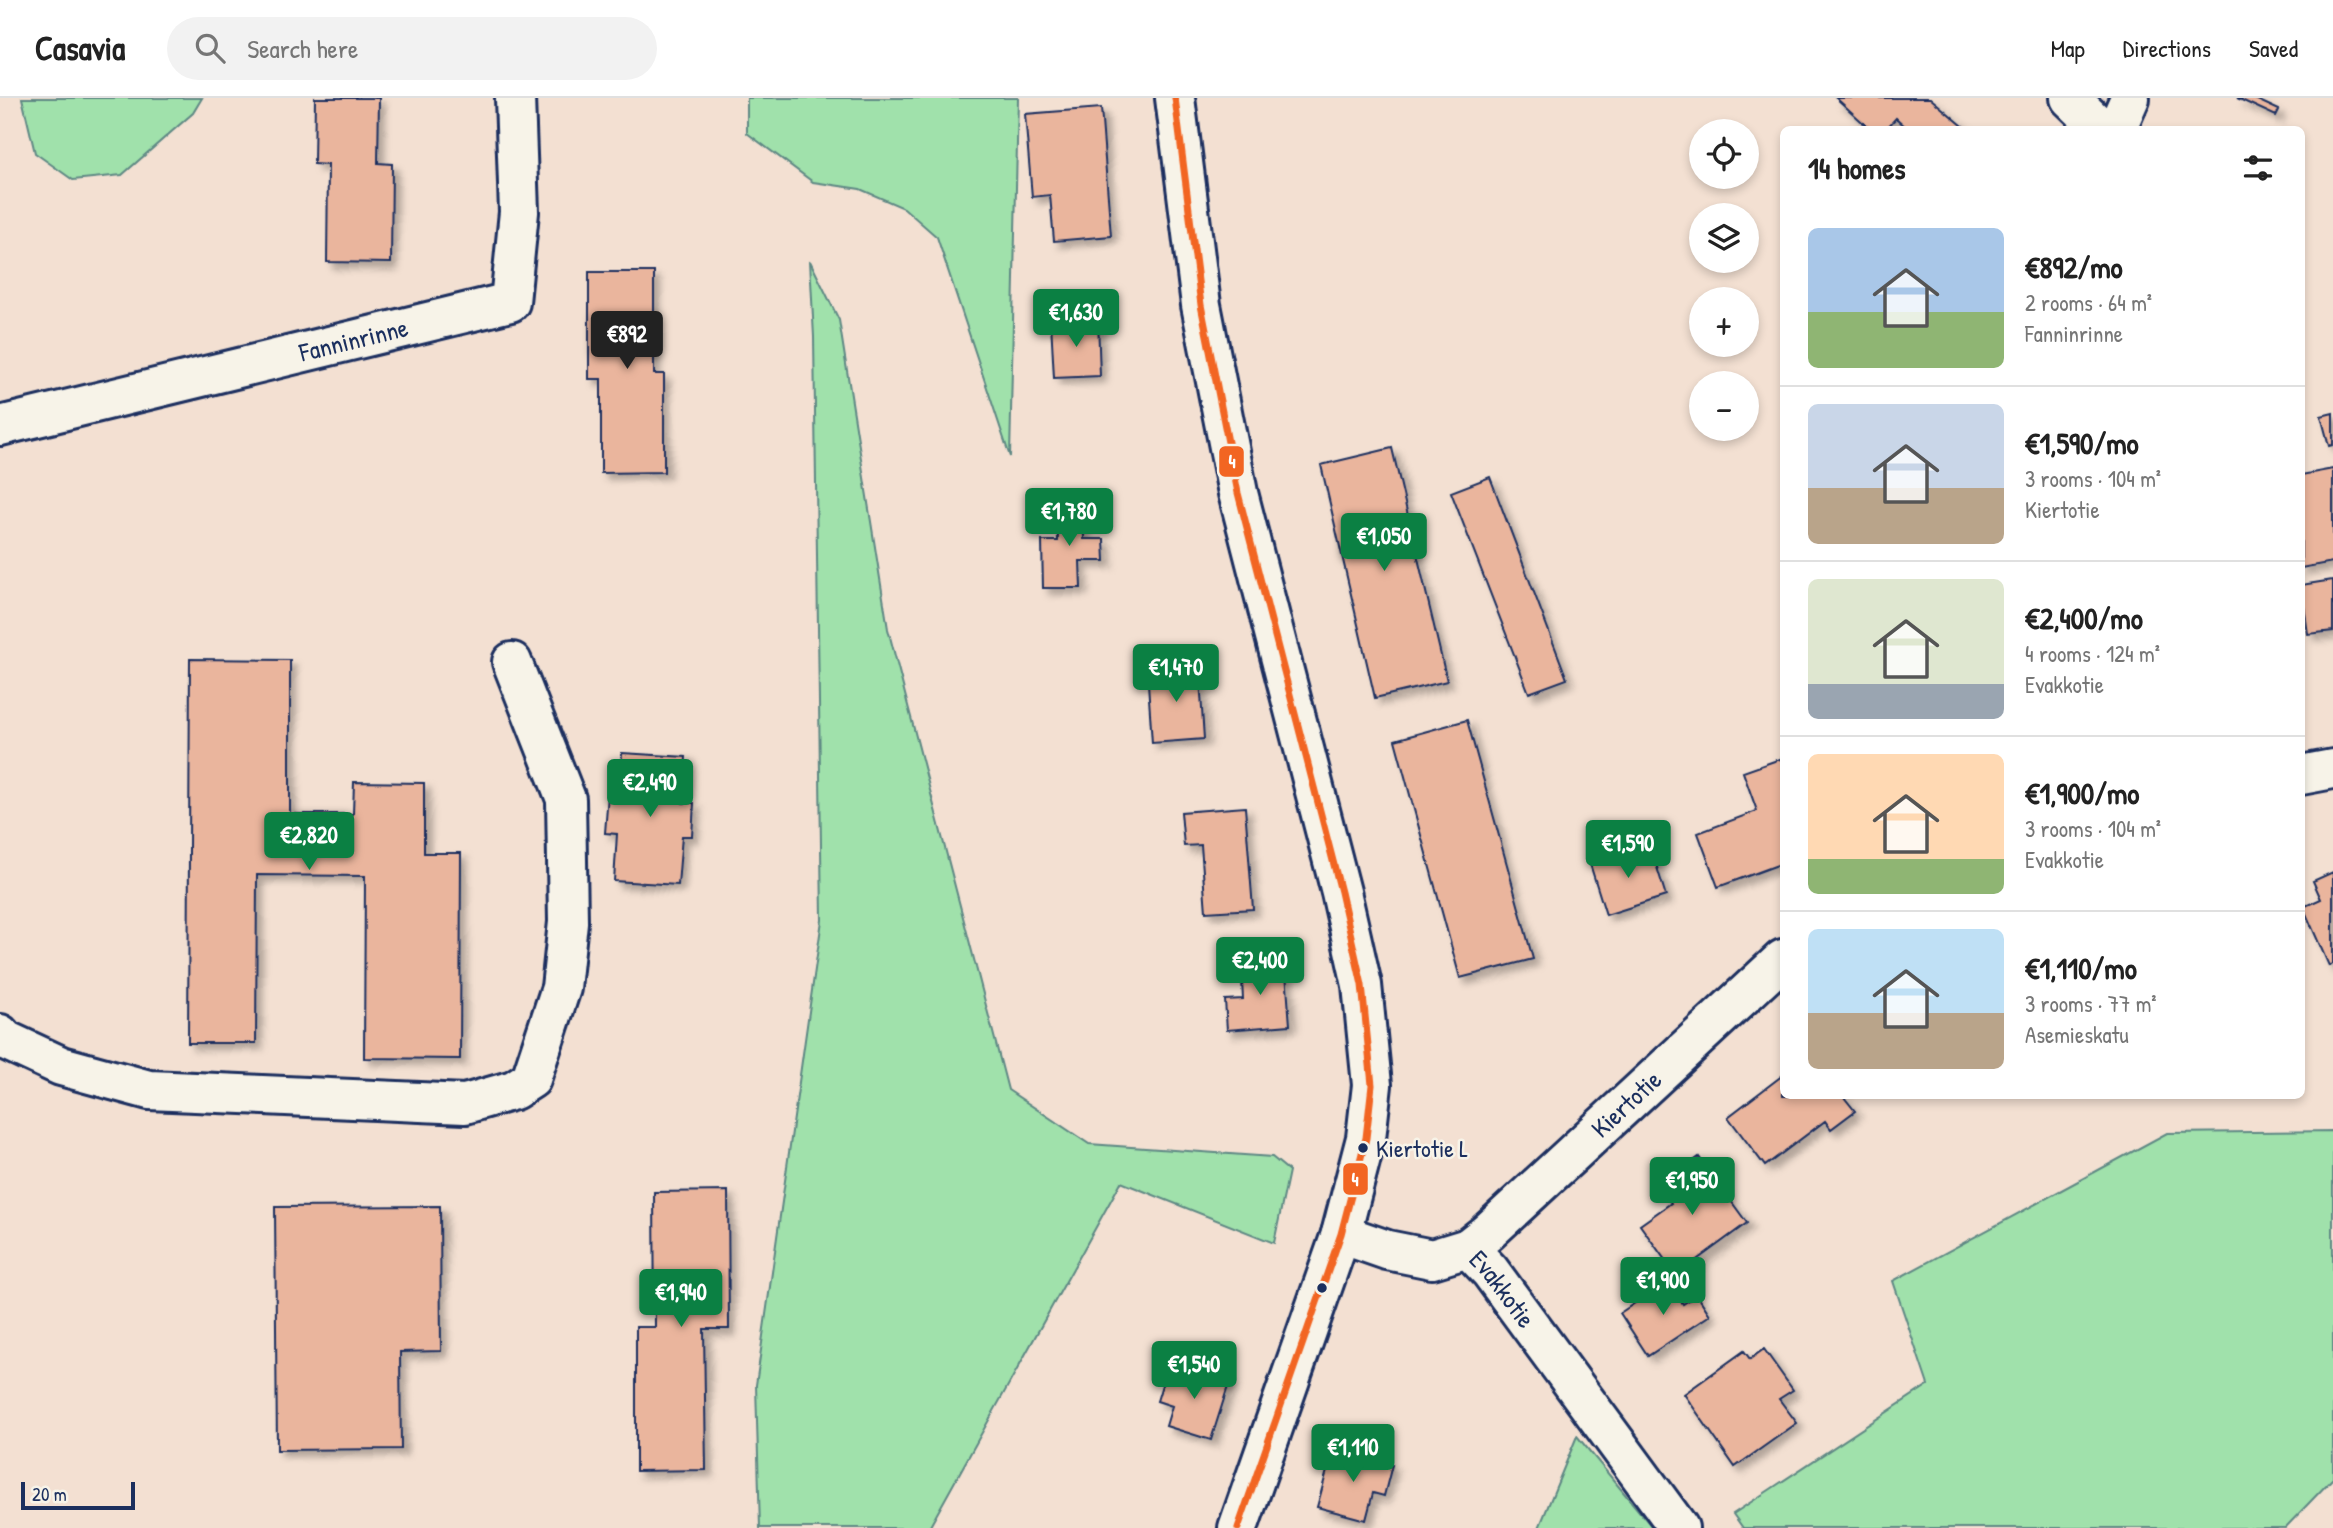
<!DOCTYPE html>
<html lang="en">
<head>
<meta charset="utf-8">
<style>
  :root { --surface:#fff; --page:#f2f2f2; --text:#222; --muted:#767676; --line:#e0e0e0; --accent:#0b8043 }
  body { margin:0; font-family:"Patrick Hand",sans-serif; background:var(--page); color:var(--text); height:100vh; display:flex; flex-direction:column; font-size:26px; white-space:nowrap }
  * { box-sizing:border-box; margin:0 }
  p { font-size:23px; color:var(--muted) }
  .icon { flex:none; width:38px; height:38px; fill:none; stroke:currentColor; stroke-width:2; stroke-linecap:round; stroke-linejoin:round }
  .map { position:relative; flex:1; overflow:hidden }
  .side { position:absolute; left:1780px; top:28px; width:525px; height:973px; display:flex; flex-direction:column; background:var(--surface); border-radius:10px; box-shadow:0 4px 10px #0003 }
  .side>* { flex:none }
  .buttons { position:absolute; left:1689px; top:21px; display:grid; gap:14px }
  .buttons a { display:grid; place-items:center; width:70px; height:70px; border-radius:50%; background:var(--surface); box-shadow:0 4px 10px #0003; font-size:35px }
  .scale { position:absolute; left:21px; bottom:18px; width:114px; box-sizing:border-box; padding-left:7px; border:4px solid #1b2f5e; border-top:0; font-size:19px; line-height:24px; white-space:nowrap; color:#1b2f5e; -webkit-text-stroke:5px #f7f3e8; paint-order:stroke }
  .price { position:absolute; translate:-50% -60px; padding:0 16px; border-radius:7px; background:var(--accent); color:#fff; font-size:23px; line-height:46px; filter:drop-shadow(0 2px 4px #0008) }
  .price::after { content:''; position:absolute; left:50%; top:42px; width:21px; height:16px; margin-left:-10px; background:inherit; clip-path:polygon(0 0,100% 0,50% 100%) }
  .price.current { background:#222; color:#fff }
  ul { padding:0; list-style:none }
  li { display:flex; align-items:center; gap:21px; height:175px; padding:0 28px }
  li+li { border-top:2px solid var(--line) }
  li span { display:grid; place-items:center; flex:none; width:196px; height:140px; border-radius:10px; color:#555 }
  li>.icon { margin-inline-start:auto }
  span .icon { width:84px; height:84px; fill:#fffc; stroke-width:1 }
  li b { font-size:30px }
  h2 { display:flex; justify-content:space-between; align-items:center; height:84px; padding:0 28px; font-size:30px }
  header { display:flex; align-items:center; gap:42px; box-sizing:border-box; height:98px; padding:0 35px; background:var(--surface); border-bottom:2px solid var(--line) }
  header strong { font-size:33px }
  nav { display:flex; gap:38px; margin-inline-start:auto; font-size:24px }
  .search { width:490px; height:63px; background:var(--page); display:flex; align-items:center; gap:18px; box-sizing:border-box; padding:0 24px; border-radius:38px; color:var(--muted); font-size:26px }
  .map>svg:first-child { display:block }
  .green { fill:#a0e1ab; stroke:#5e8884; stroke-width:2 }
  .building { fill:#eab59d; stroke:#1b2f5e; stroke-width:2; filter:url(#shadow) }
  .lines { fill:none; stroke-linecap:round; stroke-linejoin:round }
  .minor-casing { stroke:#1b2f5e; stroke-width:44 }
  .tertiary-casing { stroke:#1b2f5e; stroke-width:44 }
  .minor { stroke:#f7f3e8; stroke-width:38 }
  .tertiary { stroke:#f7f3e8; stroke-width:38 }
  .bus-1-casing { stroke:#f7f3e8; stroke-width:12 }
  .bus-1 { stroke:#f26522; stroke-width:7 }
  .bus-dot { fill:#1b2f5e; stroke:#f7f3e8; stroke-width:2.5 }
  .labels { text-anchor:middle; stroke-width:5; stroke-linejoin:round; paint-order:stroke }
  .bus-label { font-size:24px; fill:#1b2f5e; stroke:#f7f3e8; text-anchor:start }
  .street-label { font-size:26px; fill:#1b2f5e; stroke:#f7f3e8 }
  .line-badge { stroke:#f7f3e8; stroke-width:2.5 }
  .badge-label { font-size:19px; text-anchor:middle; font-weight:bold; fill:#fff }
</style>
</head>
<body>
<header>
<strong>Casavia</strong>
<div class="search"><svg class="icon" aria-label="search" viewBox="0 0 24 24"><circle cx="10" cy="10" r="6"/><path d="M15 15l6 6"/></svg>Search here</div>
<nav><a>Map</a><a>Directions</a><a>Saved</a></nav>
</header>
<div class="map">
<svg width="2333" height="1430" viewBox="0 0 2333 1430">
  <defs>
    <filter id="shadow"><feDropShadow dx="6" dy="6" stdDeviation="3.5" flood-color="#0004"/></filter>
  </defs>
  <rect width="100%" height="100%" fill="#f3e0d2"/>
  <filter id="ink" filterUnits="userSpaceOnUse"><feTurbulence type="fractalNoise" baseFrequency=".0143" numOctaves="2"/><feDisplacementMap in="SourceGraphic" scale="14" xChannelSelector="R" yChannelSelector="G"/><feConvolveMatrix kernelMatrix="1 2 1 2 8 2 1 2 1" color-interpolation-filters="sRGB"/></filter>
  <g filter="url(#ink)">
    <path class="green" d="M22,0H202L193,15L122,77L73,82L35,55Z
      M747,0H1018L1010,359L937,139L904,110L860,91L813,84L747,35Z
      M810,163L839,222L888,531L1008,992L1089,1046L1272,1059L1289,1073L1274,1145L1121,1084L929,1430H760L756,1287L822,822L814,239Z
      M2333,1033V1380L2285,1430H1743L1733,1416L1928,1287L1893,1183L2167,1035Z
      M1577,1338L1653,1430H1539Z"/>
    <path class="building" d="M315,0H379L378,65L392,66L391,165L327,164L328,67L314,66Z
      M1836,0H1930L1963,28V32H1909L1896,20L1885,32H1871Z
      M2237,0H2253L2279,12L2276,18Z
      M1101,10L1111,138L1054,143L1050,97L1032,99L1025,16Z
      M589,174H654V276H664V374L601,375V281H589Z
      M1098,222L1100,278L1054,280L1051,224Z
      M2333,315V347L2329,348L2321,318Z
      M1392,350L1447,583L1375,600L1321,367Z
      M2333,371V464L2301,470V377Z
      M1490,379L1567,581L1529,595L1451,394Z
      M1057,400H1083L1084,441H1104L1105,463H1080L1081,490H1043L1042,443H1058Z
      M2333,482V533L2308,536L2301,487Z
      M190,561L290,562V716H353L354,684L424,685V755H461L460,961L364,960L365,778L257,777L256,945H188Z
      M1199,566L1204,641L1152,645L1147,570Z
      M1467,622L1533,861L1460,880L1395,642Z
      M622,655L686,659L683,705H694L692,738H682L678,787L614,783L617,736L605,735L608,696H619Z
      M1783,660V765L1718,789L1698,735L1757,713L1743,674Z
      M1245,709L1253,811L1206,814L1201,747L1184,748L1181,714Z
      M1650,747L1666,798L1606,817L1590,766Z
      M2333,774V866L2329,868L2303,809L2321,801L2313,783Z
      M1285,862L1290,927L1227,932L1225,902L1243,901L1241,865Z
      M1783,977V998H1843L1855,1013L1831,1031L1825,1023L1765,1068L1728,1019Z
      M1699,1059L1747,1125L1676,1177L1640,1127L1671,1105L1659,1088Z
      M728,1093L729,1231H704L706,1372L636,1373V1229H655L654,1094Z
      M440,1108L441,1253L400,1254L401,1351L277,1352L275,1109Z
      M1668,1183L1683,1206L1697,1197L1710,1217L1648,1258L1620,1215Z
      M1764,1251L1793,1292L1779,1301L1797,1325L1735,1369L1684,1296L1744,1253L1750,1261Z
      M1186,1268L1230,1282L1211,1342L1166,1328L1172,1308L1157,1303L1165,1277L1181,1282Z
      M1333,1351L1392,1367L1384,1398L1373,1395L1366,1422L1317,1409Z"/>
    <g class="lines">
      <defs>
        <g id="minor">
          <path d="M2070,0L2103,32"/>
          <path d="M2116,32L2130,0"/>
          <path id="s1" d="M0,328L510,204L519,114L515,0"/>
          <path d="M2301,677L2333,671"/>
          <path d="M0,936L5,942L61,968L149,992L465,1006L514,992L531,981L561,890L568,824L566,701L512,564"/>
          <path id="s2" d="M1341,1136L1387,1152L1432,1161L1468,1150L1490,1173L1679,1430"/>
          <path id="s3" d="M1468,1150L1487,1135L1783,861"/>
        </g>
        <path id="tertiary" d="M1175,0L1201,207L1238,395L1341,794L1362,887L1372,987L1366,1040L1341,1136L1238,1430"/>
      </defs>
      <use href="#minor" class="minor-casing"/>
      <use href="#tertiary" class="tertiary-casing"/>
      <use href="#minor" class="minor"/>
      <use href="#tertiary" class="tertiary"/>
      <defs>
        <path id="bus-1" d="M1175,0L1201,207L1238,395L1341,794L1362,887L1372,987L1366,1040L1341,1136L1238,1430"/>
      </defs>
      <use href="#bus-1" class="bus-1-casing"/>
      <use href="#bus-1" class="bus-1"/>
    </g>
  </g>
  <g class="bus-dot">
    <circle cx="1363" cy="1050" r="6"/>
    <circle cx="1322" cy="1190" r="6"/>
  </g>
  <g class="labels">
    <g class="bus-label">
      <text x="1376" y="1059">Kiertotie L</text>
    </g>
    <g class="street-label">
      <text dy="9" stroke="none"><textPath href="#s1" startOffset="364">Fanninrinne</textPath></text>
      <text dy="9" stroke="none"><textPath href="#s3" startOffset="214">Kiertotie</textPath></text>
      <text dy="9" stroke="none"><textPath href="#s2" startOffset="186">Evakkotie</textPath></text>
    </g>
  </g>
  <g class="line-badge">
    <rect x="1218" y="347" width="27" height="33" rx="7" fill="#f26522"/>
    <rect x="1342" y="1064" width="27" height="34" rx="7" fill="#f26522"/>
  </g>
  <g class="badge-label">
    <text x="1232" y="370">4</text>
    <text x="1355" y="1088">4</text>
  </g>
</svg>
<div class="buttons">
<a><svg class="icon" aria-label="locate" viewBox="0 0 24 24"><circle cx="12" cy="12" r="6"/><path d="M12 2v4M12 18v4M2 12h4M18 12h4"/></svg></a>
<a><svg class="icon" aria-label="layers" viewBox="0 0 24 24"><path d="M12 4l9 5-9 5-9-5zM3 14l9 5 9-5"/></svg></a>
<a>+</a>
<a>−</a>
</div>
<div class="scale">20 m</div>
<b class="price" style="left:1076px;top:251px">€1,630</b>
<b class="price current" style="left:627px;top:273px">€892</b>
<b class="price" style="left:1069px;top:450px">€1,780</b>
<b class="price" style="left:1384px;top:475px">€1,050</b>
<b class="price" style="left:1176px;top:606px">€1,470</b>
<b class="price" style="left:650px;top:721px">€2,490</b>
<b class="price" style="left:309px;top:774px">€2,820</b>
<b class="price" style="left:1628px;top:782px">€1,590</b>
<b class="price" style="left:1260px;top:899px">€2,400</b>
<b class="price" style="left:1692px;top:1119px">€1,950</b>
<b class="price" style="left:1663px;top:1219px">€1,900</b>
<b class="price" style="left:681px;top:1231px">€1,940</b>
<b class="price" style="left:1194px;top:1303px">€1,540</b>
<b class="price" style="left:1353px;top:1386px">€1,110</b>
<section class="side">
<h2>14 homes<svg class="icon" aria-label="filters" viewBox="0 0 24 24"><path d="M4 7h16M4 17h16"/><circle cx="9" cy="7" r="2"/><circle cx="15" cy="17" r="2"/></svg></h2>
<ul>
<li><span style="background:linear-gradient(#a9c7e8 60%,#8fb573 0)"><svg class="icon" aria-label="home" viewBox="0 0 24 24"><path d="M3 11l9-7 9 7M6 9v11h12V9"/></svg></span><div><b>€892/mo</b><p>2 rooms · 64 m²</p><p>Fanninrinne</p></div></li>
<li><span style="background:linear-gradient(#c9d6e8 60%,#b9a48a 0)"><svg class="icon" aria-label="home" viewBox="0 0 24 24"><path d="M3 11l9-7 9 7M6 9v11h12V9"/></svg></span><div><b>€1,590/mo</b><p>3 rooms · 104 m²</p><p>Kiertotie</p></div></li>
<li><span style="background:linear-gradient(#dfe7d0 75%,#9aa5b1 0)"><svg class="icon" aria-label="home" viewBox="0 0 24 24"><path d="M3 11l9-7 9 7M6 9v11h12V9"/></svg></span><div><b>€2,400/mo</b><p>4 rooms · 124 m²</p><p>Evakkotie</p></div></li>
<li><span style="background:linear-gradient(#ffd9b3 75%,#8fb573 0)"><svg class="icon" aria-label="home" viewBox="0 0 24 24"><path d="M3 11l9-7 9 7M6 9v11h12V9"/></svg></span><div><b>€1,900/mo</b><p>3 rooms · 104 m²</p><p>Evakkotie</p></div></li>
<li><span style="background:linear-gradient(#bfe0f5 60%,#b9a48a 0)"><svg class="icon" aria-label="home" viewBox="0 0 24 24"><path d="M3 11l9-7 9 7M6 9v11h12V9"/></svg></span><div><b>€1,110/mo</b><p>3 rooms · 77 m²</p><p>Asemieskatu</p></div></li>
</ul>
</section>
</div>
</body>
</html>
